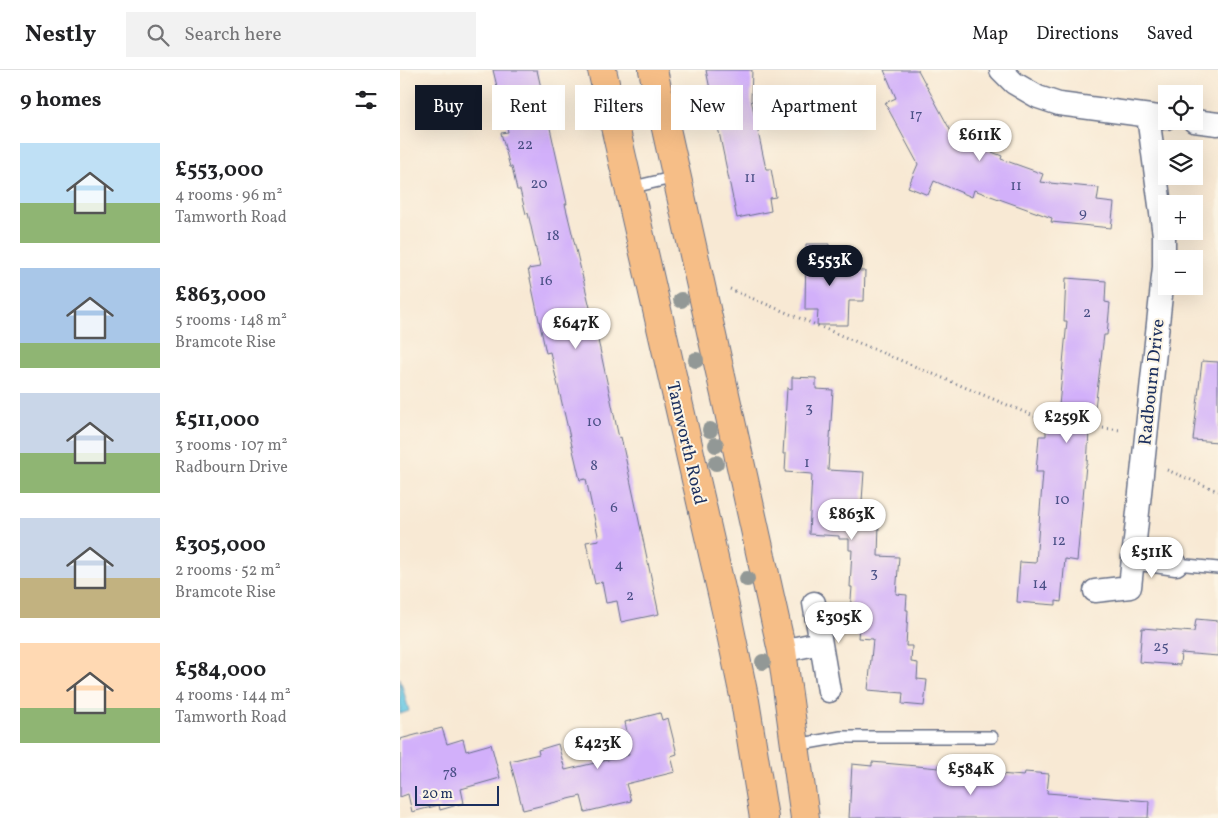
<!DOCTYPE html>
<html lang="en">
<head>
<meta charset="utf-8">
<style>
  :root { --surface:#fff; --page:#f2f2f2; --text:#202124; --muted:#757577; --line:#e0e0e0; --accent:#111827 }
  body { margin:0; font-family:Vollkorn,serif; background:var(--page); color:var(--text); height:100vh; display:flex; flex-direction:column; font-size:19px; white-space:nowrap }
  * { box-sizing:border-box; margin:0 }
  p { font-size:16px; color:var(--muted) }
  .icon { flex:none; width:28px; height:28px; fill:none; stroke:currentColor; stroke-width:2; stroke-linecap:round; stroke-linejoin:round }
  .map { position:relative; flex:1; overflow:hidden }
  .drawer { display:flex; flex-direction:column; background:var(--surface); width:400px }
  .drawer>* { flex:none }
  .hud { position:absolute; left:15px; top:15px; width:475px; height:45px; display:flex; gap:10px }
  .buttons { position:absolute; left:758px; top:15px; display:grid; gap:10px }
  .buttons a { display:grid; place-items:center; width:45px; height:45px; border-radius:0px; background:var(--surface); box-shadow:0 5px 20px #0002; font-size:25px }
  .scale { position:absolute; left:15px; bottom:12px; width:84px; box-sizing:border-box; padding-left:5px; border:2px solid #1b2f5e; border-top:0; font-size:14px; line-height:18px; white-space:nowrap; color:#1b2f5e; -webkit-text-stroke:4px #fcf5e5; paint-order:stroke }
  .price { position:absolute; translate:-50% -42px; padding:0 11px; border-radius:18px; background:#fff; color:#222; font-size:16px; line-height:32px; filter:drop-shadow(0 1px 2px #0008) }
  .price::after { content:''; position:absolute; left:50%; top:30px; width:15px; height:11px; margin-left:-8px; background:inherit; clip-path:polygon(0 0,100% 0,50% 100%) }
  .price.on { background:var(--accent); color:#fff }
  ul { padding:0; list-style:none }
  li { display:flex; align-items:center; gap:15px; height:125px; padding:0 20px }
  li span { display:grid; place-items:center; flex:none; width:140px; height:100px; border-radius:0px; color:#555 }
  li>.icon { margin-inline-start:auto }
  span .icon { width:60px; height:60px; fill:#fffc; stroke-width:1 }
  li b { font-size:21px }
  h2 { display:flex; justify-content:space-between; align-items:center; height:60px; padding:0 20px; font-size:21px }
  .pill { padding:0 18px; border-radius:0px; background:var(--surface); box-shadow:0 5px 20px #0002; font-size:18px; line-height:45px }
  .pill.on { background:var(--accent); color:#fff }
  header { display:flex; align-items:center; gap:30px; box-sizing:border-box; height:70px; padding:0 25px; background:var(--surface); border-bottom:1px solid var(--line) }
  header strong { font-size:24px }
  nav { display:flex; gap:28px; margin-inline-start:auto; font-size:18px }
  .search { width:350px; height:45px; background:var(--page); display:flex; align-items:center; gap:12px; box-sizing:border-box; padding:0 18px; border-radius:0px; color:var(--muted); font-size:19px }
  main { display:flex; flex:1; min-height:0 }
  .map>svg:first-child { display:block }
  .water { fill:#65c7e3; stroke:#407ba0 }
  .building { fill:#d2b0fa }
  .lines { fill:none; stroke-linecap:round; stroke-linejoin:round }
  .lane-casing { stroke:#687087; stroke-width:14 }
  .street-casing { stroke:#687087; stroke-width:25 }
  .primary-casing { stroke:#687087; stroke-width:30 }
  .path { stroke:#687087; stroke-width:3; stroke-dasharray:1 4; stroke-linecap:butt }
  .lane { stroke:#fff; stroke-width:11 }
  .street { stroke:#fff; stroke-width:22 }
  .primary { stroke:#f6be87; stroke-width:28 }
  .tree { fill:#929896 }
  .labels { text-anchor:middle; stroke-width:4; stroke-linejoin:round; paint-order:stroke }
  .number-label { font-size:15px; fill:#494f85 }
  .street-label { font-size:18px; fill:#1b2f5e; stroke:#fcf5e5 }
</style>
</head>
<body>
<header>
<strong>Nestly</strong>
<div class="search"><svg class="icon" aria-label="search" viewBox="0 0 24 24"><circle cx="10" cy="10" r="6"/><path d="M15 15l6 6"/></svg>Search here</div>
<nav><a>Map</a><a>Directions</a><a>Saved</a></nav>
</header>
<main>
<section class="drawer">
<h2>9 homes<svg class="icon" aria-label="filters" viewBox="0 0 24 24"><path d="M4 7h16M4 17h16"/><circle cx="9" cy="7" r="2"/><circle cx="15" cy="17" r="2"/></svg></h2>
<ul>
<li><span style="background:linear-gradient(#bfe0f5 60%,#8fb573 0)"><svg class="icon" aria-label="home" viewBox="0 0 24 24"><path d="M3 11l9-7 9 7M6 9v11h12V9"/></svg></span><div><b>£553,000</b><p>4 rooms · 96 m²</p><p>Tamworth Road</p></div></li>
<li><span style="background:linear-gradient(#a9c7e8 75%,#8fb573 0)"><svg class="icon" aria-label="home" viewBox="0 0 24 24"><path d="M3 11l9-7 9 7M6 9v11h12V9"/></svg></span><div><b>£863,000</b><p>5 rooms · 148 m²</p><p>Bramcote Rise</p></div></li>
<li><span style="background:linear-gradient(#c9d6e8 60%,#8fb573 0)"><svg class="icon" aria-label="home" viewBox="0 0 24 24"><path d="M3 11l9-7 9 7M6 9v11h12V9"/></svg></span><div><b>£511,000</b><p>3 rooms · 107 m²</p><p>Radbourn Drive</p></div></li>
<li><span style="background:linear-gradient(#c9d6e8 60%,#c2b280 0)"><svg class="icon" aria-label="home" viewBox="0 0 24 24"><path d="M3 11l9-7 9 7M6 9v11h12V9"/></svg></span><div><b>£305,000</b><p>2 rooms · 52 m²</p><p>Bramcote Rise</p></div></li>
<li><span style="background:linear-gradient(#ffd9b3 65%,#8fb573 0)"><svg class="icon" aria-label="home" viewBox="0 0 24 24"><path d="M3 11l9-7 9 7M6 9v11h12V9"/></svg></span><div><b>£584,000</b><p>4 rooms · 144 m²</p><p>Tamworth Road</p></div></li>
</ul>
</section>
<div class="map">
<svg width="818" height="748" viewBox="0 0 818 748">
  <rect width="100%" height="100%" fill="#fcf5e5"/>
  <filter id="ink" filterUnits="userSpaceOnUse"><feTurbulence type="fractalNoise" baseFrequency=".02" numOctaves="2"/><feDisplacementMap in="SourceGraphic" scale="10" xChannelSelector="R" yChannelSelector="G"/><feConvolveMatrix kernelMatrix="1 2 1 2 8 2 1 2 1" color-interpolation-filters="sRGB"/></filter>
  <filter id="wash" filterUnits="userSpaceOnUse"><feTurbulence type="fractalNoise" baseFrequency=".0096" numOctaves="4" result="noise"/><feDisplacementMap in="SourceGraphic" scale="20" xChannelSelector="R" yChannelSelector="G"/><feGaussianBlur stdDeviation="1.12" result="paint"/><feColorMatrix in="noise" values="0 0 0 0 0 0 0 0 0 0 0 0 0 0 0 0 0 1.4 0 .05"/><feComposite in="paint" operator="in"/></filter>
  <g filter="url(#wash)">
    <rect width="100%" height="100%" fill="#f8e9d4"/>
    <path class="water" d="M0,608L9,641L0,644Z"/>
    <g id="blocks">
      <path class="building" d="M93,0H137L167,134H165L200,279L219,368L221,367L259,544L221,552L217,531L206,533L202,512L195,514L186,472L199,470L186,409L180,410L150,282L146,283L128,199L140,197L128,143L126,144L120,120H117L112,97H110L101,63L108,62Z
        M306,0H352L351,29L355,48L366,99H371L376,127L369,128L371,141L337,148Z
        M484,0H518L554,67L602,86L601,89L643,104L640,112L699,118L697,131L714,133L711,158L651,152L652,148L574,120L572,127L534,111L528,125L508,117L518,94L485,33L496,28Z
        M406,174H429V190H437V200L465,201L464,231H449L448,255H417L418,240H405Z
        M666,208L706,211L705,232L710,233L707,265H704L694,346L690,345L687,395H686L677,491L665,489L661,532L656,531V535L617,532L620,492L636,493L643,402H636L639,366H646V356L657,357L667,251H664Z
        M802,291L818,292V372L793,370Z
        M392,307L416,308V319L433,320L428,400L464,402L462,431L469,432L468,452L479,453L478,486L499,487L496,524L507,525L506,540H508L506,576H512L511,592L518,593L517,609L527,610L524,636L502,634L503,623L468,620L473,569L458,568L459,556L449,555L452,517H450L452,480H449V469H439V466L409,464L412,404L385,402L386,384H383L387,318L392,319Z
        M796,549L818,551V586L781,583L780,595L739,592L742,558L794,562Z
        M260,643L262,650L268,648L277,684L271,686L275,702L226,714L231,731L185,742L181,726L123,740L110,691L139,684L138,680L158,674L165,700L229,685L225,672L229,671L225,652Z
        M42,658L47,674L63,669L66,681L91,674L100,708L61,719L64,733L40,740L39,735L12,742L8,724L0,727V669Z
        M472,692L539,698V693L563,696L562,701L624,706L625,702L649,704L647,723L749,731L748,748H449L452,694L472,696Z"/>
    </g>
  </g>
  <g filter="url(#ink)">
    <use href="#blocks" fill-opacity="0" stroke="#687087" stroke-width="1"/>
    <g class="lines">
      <defs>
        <path id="lane" d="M229,118L276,107
          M776,494L818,498
          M396,675L441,667H592"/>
        <path id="street" d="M601,0L614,13L638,27L659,34L766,48
          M794,51L818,54
          M733,488L776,494
          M695,521L730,517L764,197V165L748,46
          M414,533L429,621
          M382,581L420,573"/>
        <path id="primary" d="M202,0L327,545L345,631L364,748
          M253,0L382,581L405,748"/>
      </defs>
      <use href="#lane" class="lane-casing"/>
      <use href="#street" class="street-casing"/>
      <use href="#primary" class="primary-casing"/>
      <path class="path" d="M330,219L648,352L721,360
        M767,400L818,421"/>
      <use href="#lane" class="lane"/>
      <use href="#street" class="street"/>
      <use href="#primary" class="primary"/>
    </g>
    <g class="tree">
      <circle cx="281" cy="230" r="8"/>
      <circle cx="296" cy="290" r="8"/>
      <circle cx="310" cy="360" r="8"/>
      <circle cx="316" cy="375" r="8"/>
      <circle cx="316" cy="393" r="8"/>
      <circle cx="347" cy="509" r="8"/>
      <circle cx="363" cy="592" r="8"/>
    </g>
  </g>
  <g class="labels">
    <g class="number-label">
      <text x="516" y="49">17</text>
      <text x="125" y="79">22</text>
      <text x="350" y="112">11</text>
      <text x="139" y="118">20</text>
      <text x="616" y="120">11</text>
      <text x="683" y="147">9</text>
      <text x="153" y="170">18</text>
      <text x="146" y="215">16</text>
      <text x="687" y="247">2</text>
      <text x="409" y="342">3</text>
      <text x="194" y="356">10</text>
      <text x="407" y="397">1</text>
      <text x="194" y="400">8</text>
      <text x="662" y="434">10</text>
      <text x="214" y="442">6</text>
      <text x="659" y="475">12</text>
      <text x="219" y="499">4</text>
      <text x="474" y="507">3</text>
      <text x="640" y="518">14</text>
      <text x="230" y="530">2</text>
      <text x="761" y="581">25</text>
      <text x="50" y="707">78</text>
    </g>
    <g class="street-label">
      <text transform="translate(751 312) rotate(-84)" y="6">Radbourn Drive</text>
      <text transform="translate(287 373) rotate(77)" y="6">Tamworth Road</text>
    </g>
  </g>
</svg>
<div class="buttons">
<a><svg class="icon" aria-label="locate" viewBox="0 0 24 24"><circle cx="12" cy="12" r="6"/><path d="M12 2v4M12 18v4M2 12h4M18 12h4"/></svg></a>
<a><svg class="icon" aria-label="layers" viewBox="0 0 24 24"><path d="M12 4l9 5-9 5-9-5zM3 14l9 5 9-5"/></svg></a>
<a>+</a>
<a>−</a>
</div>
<div class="scale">20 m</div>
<b class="price" style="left:580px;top:92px">£611K</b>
<b class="price on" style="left:430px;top:217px">£553K</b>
<b class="price" style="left:176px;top:280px">£647K</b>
<b class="price" style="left:667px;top:374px">£259K</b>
<b class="price" style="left:452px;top:471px">£863K</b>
<b class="price" style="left:752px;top:509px">£511K</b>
<b class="price" style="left:439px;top:574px">£305K</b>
<b class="price" style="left:198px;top:700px">£423K</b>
<b class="price" style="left:571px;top:726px">£584K</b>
<div class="hud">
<a class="pill on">Buy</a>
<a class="pill">Rent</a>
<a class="pill">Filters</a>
<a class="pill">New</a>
<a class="pill">Apartment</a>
</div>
</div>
</main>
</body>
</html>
